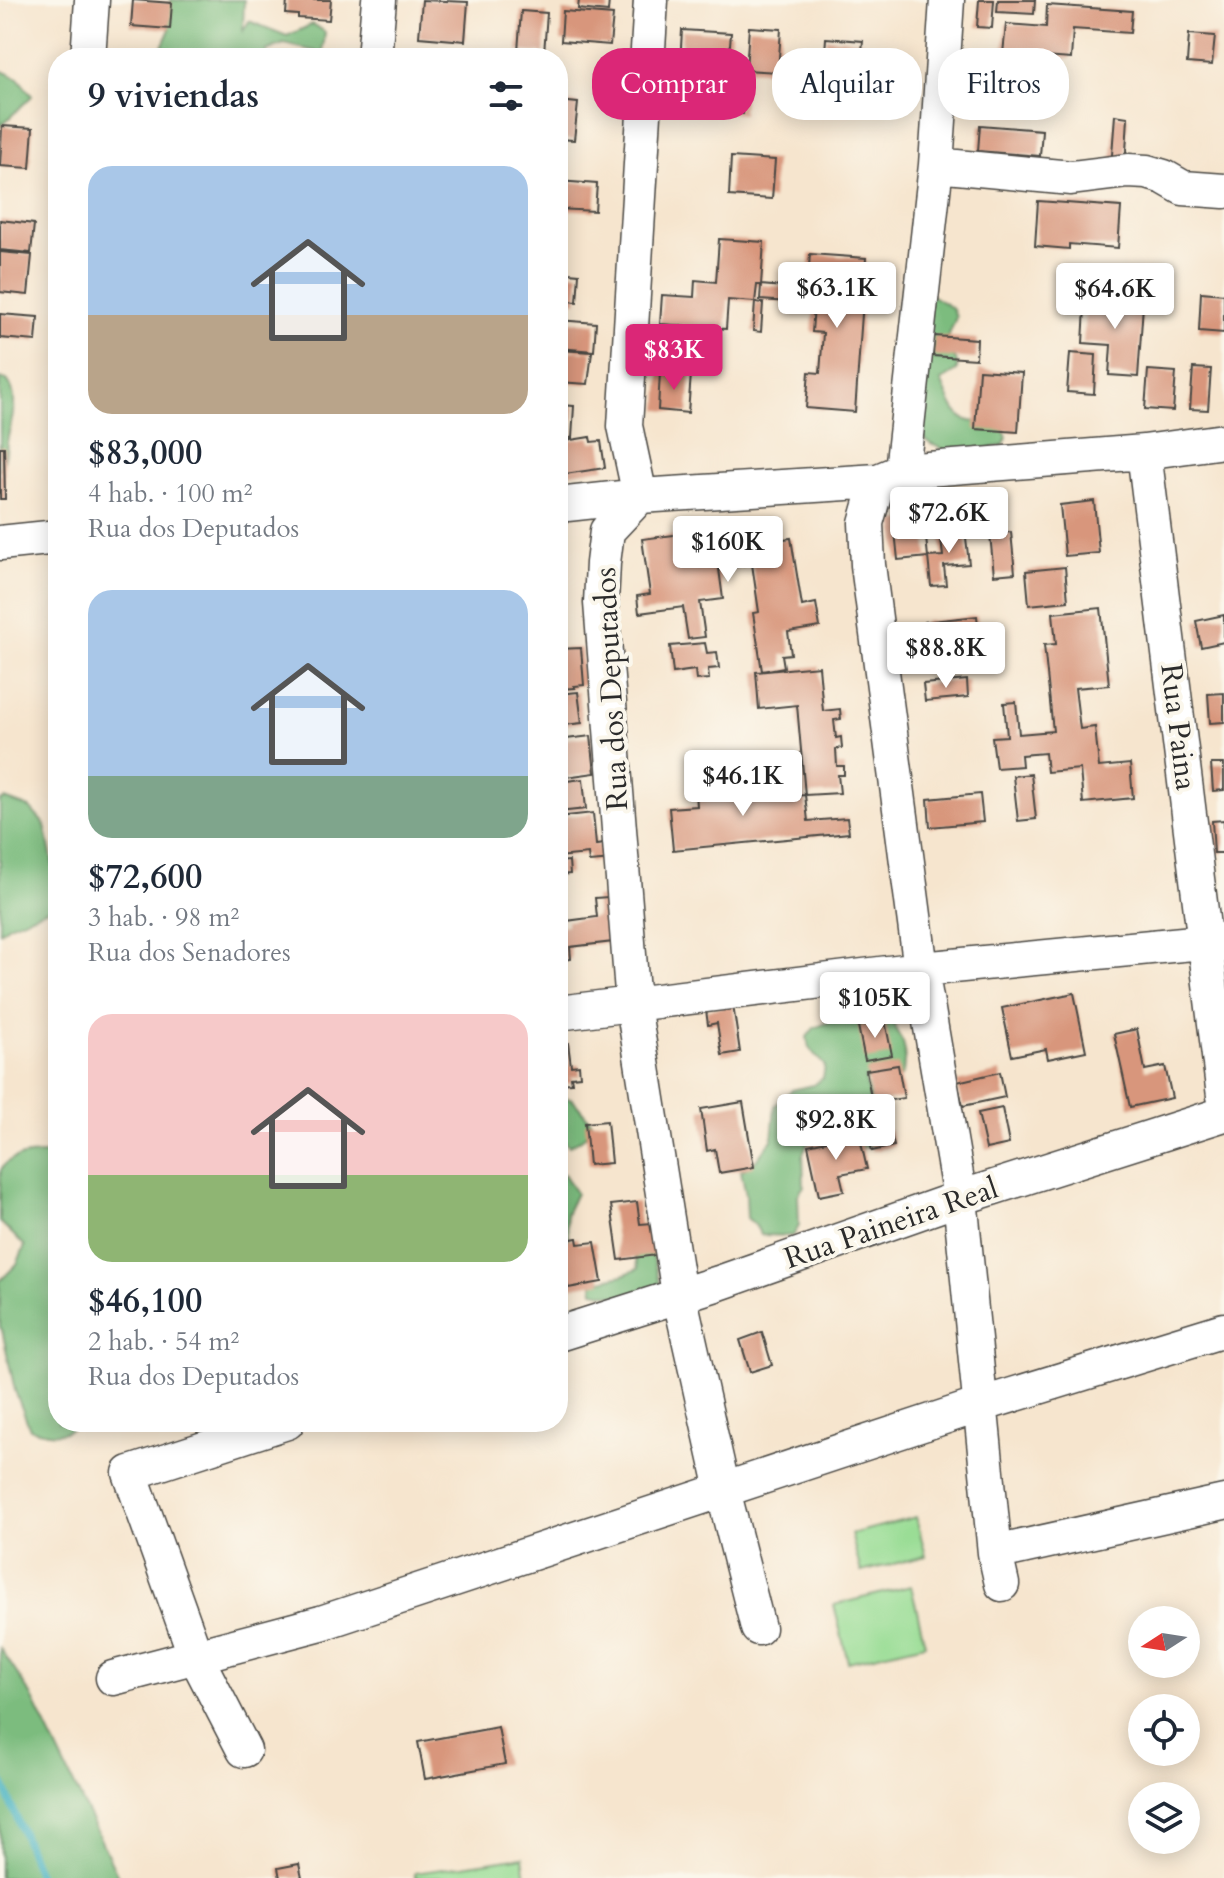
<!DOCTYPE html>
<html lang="es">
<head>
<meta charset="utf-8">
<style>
  :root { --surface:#fff; --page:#f2f2f3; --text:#1f2937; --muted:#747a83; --accent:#db2777 }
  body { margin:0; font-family:Cardo,serif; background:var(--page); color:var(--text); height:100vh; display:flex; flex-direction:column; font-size:30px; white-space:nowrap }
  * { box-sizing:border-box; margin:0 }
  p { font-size:26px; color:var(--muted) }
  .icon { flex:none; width:44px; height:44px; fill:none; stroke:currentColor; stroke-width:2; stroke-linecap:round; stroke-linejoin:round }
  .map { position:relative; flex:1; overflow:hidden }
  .panel { position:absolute; left:48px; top:48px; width:520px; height:1384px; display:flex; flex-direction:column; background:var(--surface); border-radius:32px; box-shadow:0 4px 20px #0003 }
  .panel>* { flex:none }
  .guide { position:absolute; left:592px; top:48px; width:512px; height:72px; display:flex; gap:16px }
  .needle { width:52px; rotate:258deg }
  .fabs { position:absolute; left:1128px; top:1606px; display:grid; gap:16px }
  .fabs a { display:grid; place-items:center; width:72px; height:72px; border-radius:50%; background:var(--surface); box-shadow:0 4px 20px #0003; font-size:40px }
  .price { position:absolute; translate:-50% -68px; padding:0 18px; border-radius:8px; background:#fff; color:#222; font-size:26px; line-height:52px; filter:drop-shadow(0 2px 4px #0008) }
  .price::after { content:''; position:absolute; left:50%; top:48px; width:24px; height:18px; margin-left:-12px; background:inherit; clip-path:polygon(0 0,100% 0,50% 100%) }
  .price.current { background:var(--accent); color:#fff }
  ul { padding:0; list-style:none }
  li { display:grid; align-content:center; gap:16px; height:424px; padding:0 40px }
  li span { display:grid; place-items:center; height:248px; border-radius:24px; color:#555 }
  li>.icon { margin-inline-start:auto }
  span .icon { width:144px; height:144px; fill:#fffc; stroke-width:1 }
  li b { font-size:34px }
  h2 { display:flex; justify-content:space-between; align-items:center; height:96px; padding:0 40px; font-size:34px }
  .pill { padding:0 28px; border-radius:32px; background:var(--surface); box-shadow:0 4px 20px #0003; font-size:28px; line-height:72px }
  .pill.current { background:var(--accent); color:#fff }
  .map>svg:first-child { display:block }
  .green { fill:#9add95; stroke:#628460; stroke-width:2 }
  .forest { fill:#7bbc7e; stroke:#537454; stroke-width:2 }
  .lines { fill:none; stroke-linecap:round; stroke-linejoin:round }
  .stream { stroke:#43b1c0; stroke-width:7 }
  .building { fill:#d8967b }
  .minor-casing { stroke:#494743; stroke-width:37 }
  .minor { stroke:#fff; stroke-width:34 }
  .labels { text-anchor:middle; stroke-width:8; stroke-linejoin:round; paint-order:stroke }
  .street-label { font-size:30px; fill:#2b2b2b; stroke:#fbf7ec }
</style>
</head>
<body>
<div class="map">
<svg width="1224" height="1878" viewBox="0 0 1224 1878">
  <rect width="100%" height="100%" fill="#fbf7ec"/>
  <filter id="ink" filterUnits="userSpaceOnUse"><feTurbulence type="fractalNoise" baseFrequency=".0125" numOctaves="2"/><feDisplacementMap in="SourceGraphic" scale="16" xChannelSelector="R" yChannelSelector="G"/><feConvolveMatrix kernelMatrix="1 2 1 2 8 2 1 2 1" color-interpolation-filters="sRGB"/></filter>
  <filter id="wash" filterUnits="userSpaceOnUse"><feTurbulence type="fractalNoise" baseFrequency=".006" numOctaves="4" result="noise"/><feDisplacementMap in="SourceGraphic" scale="32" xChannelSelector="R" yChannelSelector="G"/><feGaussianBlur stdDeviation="1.8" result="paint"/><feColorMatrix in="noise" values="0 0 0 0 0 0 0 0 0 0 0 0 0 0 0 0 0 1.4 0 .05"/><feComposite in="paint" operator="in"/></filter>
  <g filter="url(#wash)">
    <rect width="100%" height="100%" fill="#f6e5ce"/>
    <path class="green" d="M916,1517L926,1556L861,1572L851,1534Z
      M911,1586L925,1644L848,1662L834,1605Z
      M523,1857L526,1878H415V1873Z"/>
    <path class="forest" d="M171,0H244L243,31L249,21L287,36L313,24L325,32L323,53L284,44L266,51L269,58H159L158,56L170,29L169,12Z
      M0,70L18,78L32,96L0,127Z
      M928,293L952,308L956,317C954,325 946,336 948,345C950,357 959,356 957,371L941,381C946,391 951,408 959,415C974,430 998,411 1007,438L1003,446L952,453L933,445L909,427L901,317L905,308Z
      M0,378L7,380C20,396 12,418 8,437C5,449 8,457 0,468Z
      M5,799L30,808L45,825L58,890L48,909L9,925L0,932V801Z
      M856,985L876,994L885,1001L897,1032L903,1042L905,1052L903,1073L896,1082L886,1086L865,1079L870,1099L879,1119L878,1141L841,1158L826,1140L815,1137L807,1144L803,1154L804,1186L798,1195L799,1226L793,1236L761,1235L755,1225L747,1218L746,1195L741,1171L753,1164L772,1140L775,1106L792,1090L813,1085L823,1078L825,1066L809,1048L807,1037L814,1028L835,1020C837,1002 838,993 856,985Z
      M558,1096L572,1099L593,1124C589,1135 580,1141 569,1146L558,1136Z
      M47,1154L58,1156V1301L54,1306L58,1342V1422H79C66,1438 48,1434 30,1429L15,1391L2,1330L0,1327V1281L17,1264L25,1246L0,1222C0,1211 0,1178 1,1170C7,1155 34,1154 47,1154Z
      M564,1174L576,1193L566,1214L569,1245L558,1252V1177Z
      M651,1250L660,1283L651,1303L594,1291L593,1282L623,1275L638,1269L635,1256Z
      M0,1648L31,1695L119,1878H0Z"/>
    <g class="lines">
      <path class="stream" d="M0,1775L40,1878"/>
    </g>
    <g id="blocks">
      <path class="building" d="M133,0L172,3L170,29L131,26Z
        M287,0H331L329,20L298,18V15L286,14Z
        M422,0L468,2L465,41L419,37Z
        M579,0H609L608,12L578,9Z
        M979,0H994L992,28L977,27Z
        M998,0H1035L1034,14L997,12Z
        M1047,5L1132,11L1130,33L1073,29L1071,59L1003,54L1006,24L1046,27Z
        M521,11L547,13L544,53L518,51Z
        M563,11L613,15L610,45L561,41Z
        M749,27L781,29L778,72L746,70Z
        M682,30L731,33L728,68L746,70L743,114L709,111L712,67L680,65Z
        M1189,34L1215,36L1212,65L1187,63Z
        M826,38L863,41L860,71L824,68Z
        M970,64L1030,68L1028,111L967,106Z
        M558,101L578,103L574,140L558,139Z
        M1115,115L1128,117L1125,169L1111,168Z
        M980,125L1042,130L1040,156L978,151Z
        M2,126L33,128L30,168L0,166Z
        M731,157L775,160L772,199L729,196Z
        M558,181L597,184L595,211L558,209Z
        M1038,201L1121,207L1118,248L1069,244V249L1035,246Z
        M0,220L34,224L31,253L0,250Z
        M719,239L764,242L761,285L806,289L805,303L760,300L761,285H757L755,302L728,300L726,329L660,324L662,295L694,297L695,280L716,282Z
        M0,252L32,255L28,295L0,292Z
        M810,254L866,258L855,412L806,408L809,372L820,373L823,333L812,332L815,292H807Z
        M558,272L579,274L577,302L558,300Z
        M1086,290L1115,292L1114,303L1143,305L1138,377L1109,375L1111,345L1083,343Z
        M1201,292L1224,294V333L1199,331Z
        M755,302L763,303L761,332L753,331Z
        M0,314L38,317L36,341L0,338Z
        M558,320L596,323L594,351L558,348Z
        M934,336L977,339L976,359L933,356Z
        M558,350L592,352L588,384L558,382Z
        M1070,353L1096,355L1094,394L1067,392Z
        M1193,368L1211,369L1208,410L1190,409Z
        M979,370L1022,373L1018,432L975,429Z
        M1148,370L1176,372L1173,411L1145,409Z
        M660,372L691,374L688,413L658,410Z
        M558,405L574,406L572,438L558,437Z
        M590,437L591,442L601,441L605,468L558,475V442Z
        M0,447H4L5,499H0Z
        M1094,501L1099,553L1065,556L1060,505Z
        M924,518L928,557L898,560L894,521Z
        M746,529L748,544L791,538L802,606L816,603L820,627L788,632L791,654L782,655L784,667L762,671L753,613L759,612L752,564L719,569L723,599L700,602L705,637L688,639L683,607L639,613L637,596L650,594L642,539L713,530L714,534Z
        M965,529L969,564L944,566L946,585L931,586L928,557L943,556L940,531Z
        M1011,532L1015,573L994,575L990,534Z
        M1065,567L1068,601L1029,605L1026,571Z
        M1101,608L1109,685L1075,688L1080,729L1095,727L1099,767L1130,764L1133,798L1083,803L1080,769L1047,772L1045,753L1021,755L1022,766L996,768L992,737L1007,736L1004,703L1016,702L1019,734L1053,731L1044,645L1056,644L1053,613Z
        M1224,615V642L1201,647L1196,621Z
        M977,616L980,645L927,650L924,622Z
        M705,643L707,653L717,652L719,668L708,669L709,679L696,680L695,670L673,673L670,646Z
        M581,648L584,685L574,686L575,688L558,689V649Z
        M819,666L823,711L840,709L841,719L834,720L836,738L841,737L842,748L836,749L837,766H844V775H838L840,793L805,795L797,705L759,709L756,672Z
        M967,680L968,697L925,701L923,684Z
        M578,692L582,723L564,725L563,718L558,719V694Z
        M1224,693V722L1210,723L1208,694Z
        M591,736L595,773L558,778V740Z
        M1211,764H1224V790L1213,791Z
        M1031,774L1036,819L1018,821L1013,776Z
        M743,777L745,801L805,795L808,821L847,818L849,833L673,850L669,808L697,806L695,781Z
        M583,779L586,809L558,812V782Z
        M980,794L983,822L930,827L928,799Z
        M593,813L596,845L611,843L613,860L589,862L588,854L558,857V817Z
        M1224,820V853H1214L1212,821Z
        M569,861L570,874L558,875V862Z
        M608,897L613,942L570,947L571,959L558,961V918H560L561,926L567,925V921L597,917L595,898Z
        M1074,993L1086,1051L1048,1059L1046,1049L1012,1056L1002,1008Z
        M733,1005L740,1052L722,1055L717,1023L708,1025L706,1010Z
        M885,1021L892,1055L865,1060L858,1026Z
        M1137,1029L1145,1070L1165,1066L1172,1098L1130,1107L1114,1034Z
        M568,1043L571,1066L579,1065L580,1076L571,1077L572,1083L558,1084V1044Z
        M898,1065L904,1098L872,1103L866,1070Z
        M1000,1072L1005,1097L963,1106L957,1082Z
        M743,1102L754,1167L719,1173L715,1149L707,1151L701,1109Z
        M1002,1108L1009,1144L986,1149L978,1113Z
        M607,1121L611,1163L589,1165L585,1123Z
        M890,1130L894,1146L872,1151L868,1135Z
        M859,1134L867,1169L840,1174L844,1191L819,1196L808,1145Z
        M637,1202L640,1224L653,1223L657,1255L619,1260L611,1205Z
        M577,1238L578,1244L595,1242L602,1282L568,1288L560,1241Z
        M762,1332L772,1365L750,1372L740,1340Z
        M498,1727L505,1764L425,1779L418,1742Z
        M299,1864L302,1878H280L278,1868Z"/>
    </g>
  </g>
  <g filter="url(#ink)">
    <use href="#blocks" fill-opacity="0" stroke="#494743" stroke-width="2"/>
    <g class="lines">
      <defs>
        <path id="minor" d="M651,0L625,426L640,496L607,531L603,563L601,603L633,1005L679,1294L723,1490L758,1628
          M88,58L92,0
          M374,58L379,0
          M936,165L1071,178L1128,171L1147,172L1164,177L1183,188L1224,191
          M1144,452L1224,1096
          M902,471L936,165L947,0
          M878,481L866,523L868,565L921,969L960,1198L995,1553
          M558,505L640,496L878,481L902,471L1144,452L1224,441
          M0,543L58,537
          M558,1013L921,969L1224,940
          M558,1334L719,1283L960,1198L1224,1114
          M1002,1584L995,1553L1224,1502
          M113,1678L321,1623L980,1405L1224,1330
          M244,1750L196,1657L130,1473L287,1422"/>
      </defs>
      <use href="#minor" class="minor-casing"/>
      <use href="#minor" class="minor"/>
    </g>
  </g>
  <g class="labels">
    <g class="street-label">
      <text transform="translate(611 689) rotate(-93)" y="10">Rua dos Deputados</text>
      <text transform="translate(1179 727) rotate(83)" y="10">Rua Paina</text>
      <text transform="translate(891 1223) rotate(-19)" y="10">Rua Paineira Real</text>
    </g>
  </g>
</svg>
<div class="fabs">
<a><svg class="needle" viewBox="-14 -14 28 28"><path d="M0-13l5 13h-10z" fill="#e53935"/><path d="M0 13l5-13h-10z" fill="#747a83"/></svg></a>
<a><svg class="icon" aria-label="locate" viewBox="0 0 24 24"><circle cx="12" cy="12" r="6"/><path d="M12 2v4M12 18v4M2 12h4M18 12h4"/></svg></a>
<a><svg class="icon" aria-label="layers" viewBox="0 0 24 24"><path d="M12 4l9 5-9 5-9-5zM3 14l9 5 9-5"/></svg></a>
</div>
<b class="price" style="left:837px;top:330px">$63.1K</b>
<b class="price" style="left:1115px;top:331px">$64.6K</b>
<b class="price current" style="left:674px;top:392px">$83K</b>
<b class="price" style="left:949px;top:555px">$72.6K</b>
<b class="price" style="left:728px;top:584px">$160K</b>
<b class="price" style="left:946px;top:690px">$88.8K</b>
<b class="price" style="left:743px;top:818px">$46.1K</b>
<b class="price" style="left:875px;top:1040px">$105K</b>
<b class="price" style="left:836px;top:1162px">$92.8K</b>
<div class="guide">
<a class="pill current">Comprar</a>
<a class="pill">Alquilar</a>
<a class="pill">Filtros</a>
</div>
<section class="panel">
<h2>9 viviendas<svg class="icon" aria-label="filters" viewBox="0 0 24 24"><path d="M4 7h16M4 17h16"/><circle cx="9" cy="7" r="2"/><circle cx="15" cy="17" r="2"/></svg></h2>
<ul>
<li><span style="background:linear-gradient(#a9c7e8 60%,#b9a48a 0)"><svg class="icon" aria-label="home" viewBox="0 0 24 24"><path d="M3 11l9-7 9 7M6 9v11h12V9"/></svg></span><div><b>$83,000</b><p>4 hab. · 100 m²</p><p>Rua dos Deputados</p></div></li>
<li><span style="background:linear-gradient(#a9c7e8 75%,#7fa58c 0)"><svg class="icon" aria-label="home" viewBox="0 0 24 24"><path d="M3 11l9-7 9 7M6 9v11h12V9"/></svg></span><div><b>$72,600</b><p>3 hab. · 98 m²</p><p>Rua dos Senadores</p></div></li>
<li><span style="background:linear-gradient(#f6c9c9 65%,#8fb573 0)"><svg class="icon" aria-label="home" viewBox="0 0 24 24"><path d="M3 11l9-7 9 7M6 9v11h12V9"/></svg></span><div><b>$46,100</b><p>2 hab. · 54 m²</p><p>Rua dos Deputados</p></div></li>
</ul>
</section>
</div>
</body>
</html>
